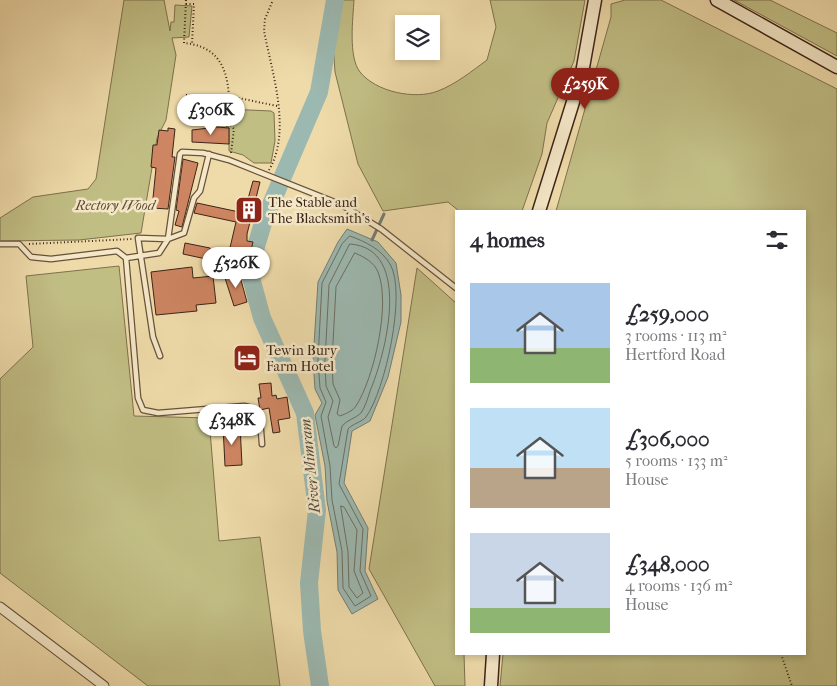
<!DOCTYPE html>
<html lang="en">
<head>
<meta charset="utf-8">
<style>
  :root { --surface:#fff; --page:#f2f2f3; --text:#2b2b33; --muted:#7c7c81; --accent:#8f2418 }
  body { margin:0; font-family:"IM FELL French Canon",serif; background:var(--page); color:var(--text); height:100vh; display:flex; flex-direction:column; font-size:19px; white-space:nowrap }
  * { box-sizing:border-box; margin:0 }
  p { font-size:16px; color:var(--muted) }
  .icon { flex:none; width:28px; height:28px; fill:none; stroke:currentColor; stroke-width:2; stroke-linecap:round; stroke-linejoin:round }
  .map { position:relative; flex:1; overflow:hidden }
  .details { position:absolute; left:455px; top:210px; width:351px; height:445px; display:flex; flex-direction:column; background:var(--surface); border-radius:0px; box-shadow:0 2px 8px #0003 }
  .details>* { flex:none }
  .tools { position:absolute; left:395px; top:15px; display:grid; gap:10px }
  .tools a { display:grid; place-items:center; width:45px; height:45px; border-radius:0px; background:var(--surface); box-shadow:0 2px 8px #0003; font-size:25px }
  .price { position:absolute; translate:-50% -42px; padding:0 11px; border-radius:18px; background:#fff; color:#222; font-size:16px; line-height:32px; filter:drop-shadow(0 1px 2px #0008) }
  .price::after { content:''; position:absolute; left:50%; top:30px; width:15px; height:11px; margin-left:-8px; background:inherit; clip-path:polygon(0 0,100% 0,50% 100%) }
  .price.current { background:var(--accent); color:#fff }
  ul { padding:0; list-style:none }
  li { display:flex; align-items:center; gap:15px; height:125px; padding:0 15px }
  li span { display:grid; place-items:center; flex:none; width:140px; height:100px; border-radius:0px; color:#555 }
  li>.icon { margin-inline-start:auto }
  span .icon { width:60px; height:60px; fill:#fffc; stroke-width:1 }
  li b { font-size:21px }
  h2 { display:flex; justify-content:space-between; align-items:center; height:60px; padding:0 15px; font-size:21px }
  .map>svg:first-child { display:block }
  .green { fill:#c1be84; stroke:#7e714e }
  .water { fill:#9cb9b1; stroke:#757d74 }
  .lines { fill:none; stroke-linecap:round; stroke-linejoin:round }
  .shore { stroke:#6c6e64; stroke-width:1 }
  .stream { stroke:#757d74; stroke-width:3 }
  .river { stroke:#9cb9b1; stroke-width:18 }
  .building { fill:#ce8562; stroke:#3b2418 }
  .lane-casing { stroke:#68523c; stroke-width:7 }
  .street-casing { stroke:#68523c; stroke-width:11 }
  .secondary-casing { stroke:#3b2418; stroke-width:15 }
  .path { stroke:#3b2418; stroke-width:2; stroke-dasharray:1 2.5; stroke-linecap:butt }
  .lane { stroke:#f5e8c8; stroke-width:4.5 }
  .street { stroke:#f5e8c8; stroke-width:9 }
  .secondary { stroke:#f5e8c8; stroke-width:12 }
  .labels { text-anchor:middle; stroke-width:5; stroke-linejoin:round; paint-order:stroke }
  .poi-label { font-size:14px; fill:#3b2418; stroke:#f5e8c8; text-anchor:start }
  .park-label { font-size:14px; font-style:italic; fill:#5c4a33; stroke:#f5e8c8 }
  .water-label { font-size:15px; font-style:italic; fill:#53493e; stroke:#f5e8c8 }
</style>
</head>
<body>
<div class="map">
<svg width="837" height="686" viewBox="0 0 837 686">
  <rect width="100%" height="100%" fill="#efdbaa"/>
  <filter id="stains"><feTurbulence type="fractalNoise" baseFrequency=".004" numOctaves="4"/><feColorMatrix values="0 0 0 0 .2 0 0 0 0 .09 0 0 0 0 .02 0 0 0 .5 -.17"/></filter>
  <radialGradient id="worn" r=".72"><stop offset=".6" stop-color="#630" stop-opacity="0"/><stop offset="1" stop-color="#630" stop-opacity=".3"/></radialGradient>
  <path class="green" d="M124,0H164L170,31L171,22H174L175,5L192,6L189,37L172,38L176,55L166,120L157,138L141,233L79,240L0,241V218L33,197L88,189L96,179Z
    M330,0H354C353,18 348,57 360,72C376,92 415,100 438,91C456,84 472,71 487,60L496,27L490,0H585L574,61L547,123L542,154L522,211H459L448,202L383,211L358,164L335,72Z
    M625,0H661L837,89V686H500L503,654H805V211H556L611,17V4Z
    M734,0H770L837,33V56Z
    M226,109L271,111L274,113L275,141L271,163H254L243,155L229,151V128L226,126Z
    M119,266L134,416L209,418L219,541L260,537L280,686H148L0,573V379L33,347L26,276Z
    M417,268L456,303V654H464L465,686H435L369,569Z"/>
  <path class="water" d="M347,229L378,242L396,263L401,295V322L388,377L370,421L352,431L344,483L368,528L365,571L378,599L352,614L338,590L337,552L327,501L325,466L315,415L322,403L315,389L313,360L318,282L338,242Z"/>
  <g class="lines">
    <path class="shore" d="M350,236C366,242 381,249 390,264C407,292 385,391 366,417C362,422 352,424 348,429L339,484L363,529L360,571L371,596L355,606L343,588L342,551L332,500L330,466L321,416L326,402L320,388L318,360L322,283L342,244Z
      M350,244C414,248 385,356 370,391C368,398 365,407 361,413C356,418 347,420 342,426L338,446L336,448L334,446L328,417L333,401L326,386L325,361L329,285Z
      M355,253C364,257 374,262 378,272C391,304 374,378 356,406C353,411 345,414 340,416L337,414L340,400L333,384L332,361L336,287Z
      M341,506L344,507L357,530L354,571L363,593L357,598L349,587L348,552Z"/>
    <path class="stream" d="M372,240L384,214"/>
    <path class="river" d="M320,686L312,631L309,583L317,510L305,413L262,318L249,270L263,223L319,92L335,0"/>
  </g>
  <path class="building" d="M217,127L229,128V144L192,142V130Z
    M168,128L175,129L172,157H175L168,209L152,208L156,168L151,167L153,145H157L159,130L168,131Z
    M183,159L198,163L182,227L175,225L179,211L176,210Z
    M253,181L260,182L247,234V241L253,242L250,254L255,255L253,264L240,261V266L220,262L216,249L229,252L236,222L194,213L197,203L244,213Z
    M185,243L210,248L211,260L183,254Z
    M192,267L193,278L213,276L216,303L196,305L197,311L156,315L151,272Z
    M239,273L247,302L234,306L224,275Z
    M271,383L272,396L276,395L277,399L287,397L290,418L278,420L280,432L273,433L269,408L260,410L258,398H261L259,384Z
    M240,425L242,465L225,466L223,426Z"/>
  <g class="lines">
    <defs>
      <path id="lane" d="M0,244H19L31,257L51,259L117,251L126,258L159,253L168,239L180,154L182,152L203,153L229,160L342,205L381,229L456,288
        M126,258L138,398L143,410L158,413L244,406L253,408L260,419L262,444
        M160,356L153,337L138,238L168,239L184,233L194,198L200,191L209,154"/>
      <path id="street" d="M0,607L104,686"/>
      <path id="secondary" d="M717,0L837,67
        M539,211L582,73L595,0
        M491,686L493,654"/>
    </defs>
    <use href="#lane" class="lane-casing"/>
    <use href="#street" class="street-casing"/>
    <use href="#secondary" class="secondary-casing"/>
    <path class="path" d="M186,0L184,43C230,47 230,86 229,123L234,129L231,153
      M186,4H194L192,44
      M186,95L229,96L277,106
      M269,170C292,131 272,73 264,31L265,19L273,0
      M29,244L132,239
      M781,654L792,686"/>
    <use href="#lane" class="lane"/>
    <use href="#street" class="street"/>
    <use href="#secondary" class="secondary"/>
  </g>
  <defs>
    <symbol id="building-square" viewBox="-11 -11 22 22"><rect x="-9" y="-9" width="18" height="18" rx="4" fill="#8f2418" stroke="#f5e8c8"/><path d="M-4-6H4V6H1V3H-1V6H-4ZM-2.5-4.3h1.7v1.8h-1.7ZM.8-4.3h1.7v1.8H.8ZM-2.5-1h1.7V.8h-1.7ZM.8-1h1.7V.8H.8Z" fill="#fff"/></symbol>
    <symbol id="hotel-square" viewBox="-11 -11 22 22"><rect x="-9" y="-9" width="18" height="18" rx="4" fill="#8f2418" stroke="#f5e8c8"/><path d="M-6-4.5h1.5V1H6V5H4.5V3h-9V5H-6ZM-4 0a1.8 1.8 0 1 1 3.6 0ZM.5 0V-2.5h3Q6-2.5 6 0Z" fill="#fff"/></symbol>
  </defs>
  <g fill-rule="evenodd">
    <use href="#building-square" x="233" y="194" width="32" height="32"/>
    <use href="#hotel-square" x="231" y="342" width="32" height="32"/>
  </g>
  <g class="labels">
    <g class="poi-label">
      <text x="268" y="207">The Stable and<tspan x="268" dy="16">The Blacksmith's</tspan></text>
      <text x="266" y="355">Tewin Bury<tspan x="266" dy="16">Farm Hotel</tspan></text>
    </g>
    <g class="park-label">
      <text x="115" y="210">Rectory Wood</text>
    </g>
    <g class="water-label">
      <text transform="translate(310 466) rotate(-96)" y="5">River Mimram</text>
    </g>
  </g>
  <rect width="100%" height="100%" filter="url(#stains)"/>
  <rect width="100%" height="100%" fill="url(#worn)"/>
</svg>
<div class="tools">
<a><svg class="icon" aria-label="layers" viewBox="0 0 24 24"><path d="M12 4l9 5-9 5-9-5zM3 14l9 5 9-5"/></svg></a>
</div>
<b class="price current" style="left:585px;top:110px">£259K</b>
<b class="price" style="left:211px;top:136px">£306K</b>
<b class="price" style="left:236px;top:289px">£526K</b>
<b class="price" style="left:232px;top:446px">£348K</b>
<section class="details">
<h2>4 homes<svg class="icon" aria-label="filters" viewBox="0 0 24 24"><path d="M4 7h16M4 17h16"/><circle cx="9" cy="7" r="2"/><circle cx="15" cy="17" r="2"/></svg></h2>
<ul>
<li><span style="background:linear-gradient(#a9c7e8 65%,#8fb573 0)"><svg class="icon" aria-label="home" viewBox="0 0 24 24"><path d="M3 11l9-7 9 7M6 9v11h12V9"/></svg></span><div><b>£259,000</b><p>3 rooms · 113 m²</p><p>Hertford Road</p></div></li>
<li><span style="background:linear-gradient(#bfe0f5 60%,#b9a48a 0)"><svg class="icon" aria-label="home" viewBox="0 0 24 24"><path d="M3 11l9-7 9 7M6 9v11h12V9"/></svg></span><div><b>£306,000</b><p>5 rooms · 133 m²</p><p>House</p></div></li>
<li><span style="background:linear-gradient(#c9d6e8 75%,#8fb573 0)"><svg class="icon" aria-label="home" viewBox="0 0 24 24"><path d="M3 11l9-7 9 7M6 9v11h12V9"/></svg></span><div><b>£348,000</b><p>4 rooms · 136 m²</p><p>House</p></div></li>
</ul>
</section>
</div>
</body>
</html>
